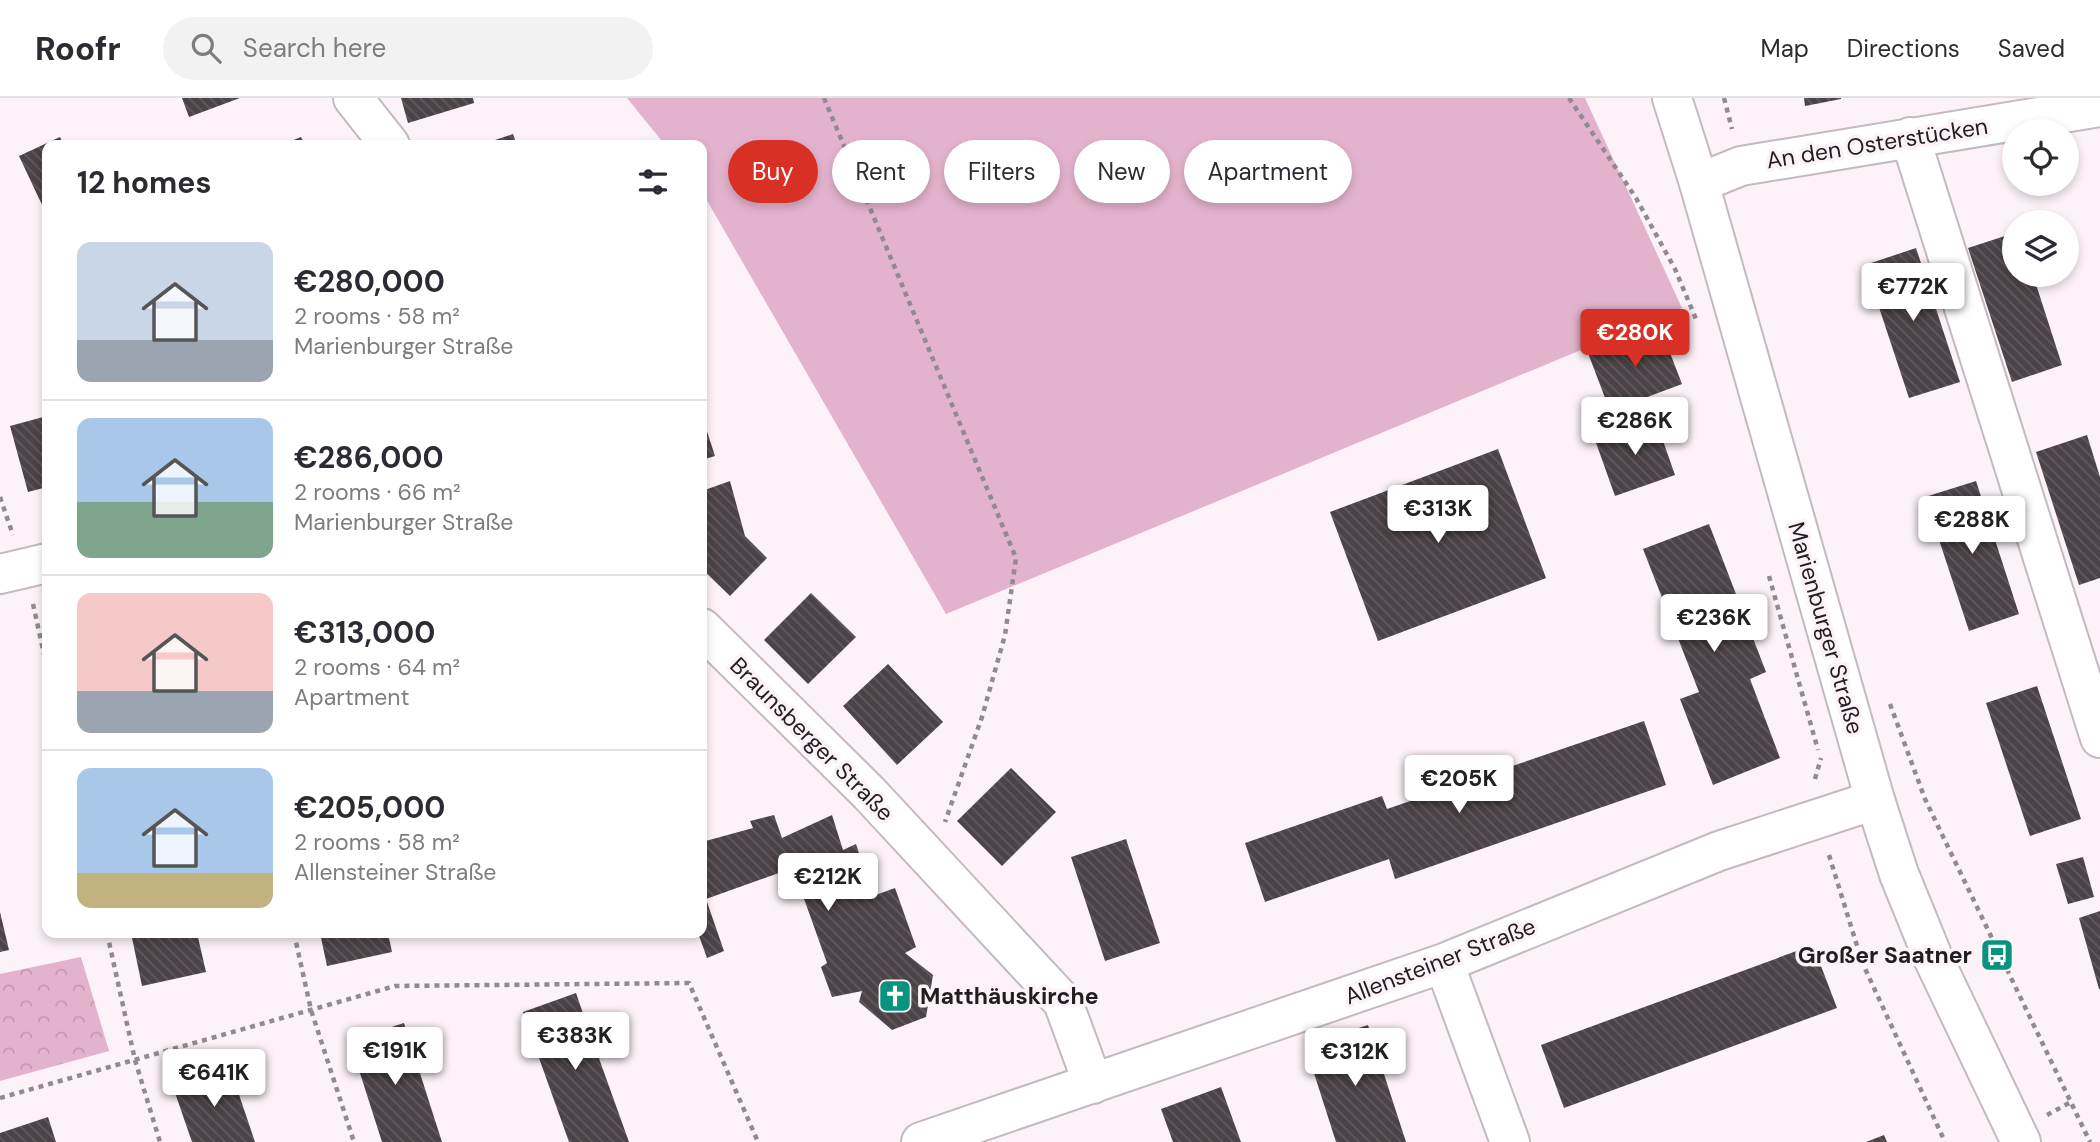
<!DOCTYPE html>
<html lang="en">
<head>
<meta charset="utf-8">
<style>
  :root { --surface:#fff; --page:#f2f2f3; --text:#2b2b33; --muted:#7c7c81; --line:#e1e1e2; --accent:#d93025 }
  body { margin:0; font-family:"DM Sans",sans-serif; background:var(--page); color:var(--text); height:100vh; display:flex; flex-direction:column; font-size:26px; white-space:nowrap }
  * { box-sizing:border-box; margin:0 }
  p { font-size:23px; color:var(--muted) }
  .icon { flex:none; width:38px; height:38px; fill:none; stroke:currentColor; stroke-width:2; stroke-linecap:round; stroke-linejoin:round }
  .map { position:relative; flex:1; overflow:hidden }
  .side { position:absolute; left:42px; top:42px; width:665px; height:798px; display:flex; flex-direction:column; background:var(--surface); border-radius:14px; box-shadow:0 4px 10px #0003 }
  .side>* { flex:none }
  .top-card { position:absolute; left:728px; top:42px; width:665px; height:63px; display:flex; gap:14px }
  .tools { position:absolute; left:2002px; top:21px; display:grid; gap:14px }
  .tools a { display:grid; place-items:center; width:77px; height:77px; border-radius:50%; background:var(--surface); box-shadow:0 4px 10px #0003; font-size:35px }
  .price { position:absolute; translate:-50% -60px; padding:0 16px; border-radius:7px; background:#fff; color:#222; font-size:23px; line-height:46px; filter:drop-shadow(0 2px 4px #0008) }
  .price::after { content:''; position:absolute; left:50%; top:42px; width:21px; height:16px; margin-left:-10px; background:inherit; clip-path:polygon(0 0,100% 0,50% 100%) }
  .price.selected { background:var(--accent); color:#fff }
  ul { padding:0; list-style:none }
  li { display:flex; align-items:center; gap:21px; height:175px; padding:0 35px }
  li+li { border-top:2px solid var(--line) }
  li span { display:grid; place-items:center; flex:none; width:196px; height:140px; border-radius:14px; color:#555 }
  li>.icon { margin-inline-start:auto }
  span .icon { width:84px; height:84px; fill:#fffc; stroke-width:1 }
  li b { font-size:30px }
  h2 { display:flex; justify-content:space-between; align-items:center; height:84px; padding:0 35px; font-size:30px }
  .pill { padding:0 24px; border-radius:32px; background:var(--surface); box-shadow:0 4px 10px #0003; font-size:24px; line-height:63px }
  .pill.selected { background:var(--accent); color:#fff }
  header { display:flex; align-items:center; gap:42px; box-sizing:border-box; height:98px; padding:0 35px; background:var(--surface); border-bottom:2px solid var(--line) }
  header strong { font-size:33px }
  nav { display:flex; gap:38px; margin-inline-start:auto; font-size:24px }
  .search { width:490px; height:63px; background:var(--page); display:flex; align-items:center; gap:18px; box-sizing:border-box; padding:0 24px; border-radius:38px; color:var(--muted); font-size:26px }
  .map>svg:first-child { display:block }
  .green { fill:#e3b3cd }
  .park { fill:url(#park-crowns) }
  .building { fill:url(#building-back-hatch) }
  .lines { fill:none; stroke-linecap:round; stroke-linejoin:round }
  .minor-casing { stroke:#c3babf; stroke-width:42 }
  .major-casing { stroke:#c3babf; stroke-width:42 }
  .path { stroke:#918a8e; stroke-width:4.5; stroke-dasharray:5 5; stroke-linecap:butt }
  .minor { stroke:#fff; stroke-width:38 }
  .major { stroke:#fff; stroke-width:38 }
  .labels { text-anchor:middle; stroke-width:7; stroke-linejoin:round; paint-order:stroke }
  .street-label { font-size:23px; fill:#221e20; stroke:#fcf2f7 }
  .poi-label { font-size:23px; font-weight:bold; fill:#221e20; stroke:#fcf2f7; text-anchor:end }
</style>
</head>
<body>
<header>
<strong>Roofr</strong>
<div class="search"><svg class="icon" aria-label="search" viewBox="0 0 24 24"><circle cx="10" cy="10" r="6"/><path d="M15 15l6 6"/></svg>Search here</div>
<nav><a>Map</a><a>Directions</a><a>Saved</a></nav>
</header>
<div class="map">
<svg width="2100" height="1044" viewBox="0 0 2100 1044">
  <defs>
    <pattern id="park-crowns" width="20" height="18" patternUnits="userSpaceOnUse" patternTransform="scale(1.75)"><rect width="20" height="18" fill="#e3b3cd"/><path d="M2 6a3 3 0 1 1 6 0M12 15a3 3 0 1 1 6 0" fill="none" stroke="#c29ab0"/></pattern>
    <pattern id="building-back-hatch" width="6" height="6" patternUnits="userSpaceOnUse" patternTransform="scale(1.75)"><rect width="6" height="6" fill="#4b4347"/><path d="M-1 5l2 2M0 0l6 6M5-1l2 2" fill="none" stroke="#625b5e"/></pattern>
  </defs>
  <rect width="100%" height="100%" fill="#fcf2f7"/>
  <path class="green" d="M627,0H1585L1682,210L946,516L702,94V47H665Z"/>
  <path class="park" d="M81,859L109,953L0,983V876Z"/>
  <path class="building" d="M182,0H240L189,19Z
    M401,0H473L474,5L408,25Z
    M1804,0H1841V1L1805,8Z
    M513,36L517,47H480Z
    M60,39L64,47H47V107L43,109L19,58Z
    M301,39L305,47H281Z
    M2014,135V177H2033L2062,267L2012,284L1968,150Z
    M1916,150L1960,284L1909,300L1865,167Z
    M1660,229L1682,286L1610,313L1588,255Z
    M47,318V389L28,394L10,328Z
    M702,318L715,358L702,362Z
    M1655,320L1675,377L1615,398L1595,342Z
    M2087,337L2100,379V480L2079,487L2036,354Z
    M1498,351L1546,480L1378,543L1330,414Z
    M730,383L745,438L767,460L730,498L702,471V393Z
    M1976,383L2019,516L1969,533L1925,399Z
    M1709,426L1766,574L1750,581L1780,660L1713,687L1680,601L1699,594L1643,451Z
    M811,495L856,539L808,586L764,542Z
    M888,566L943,624L897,667L843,608Z
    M2037,588L2081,721L2030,738L1986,605Z
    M1644,623L1666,687L1395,781L1389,761L1265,804L1245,745L1382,698L1387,711Z
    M1011,670L1056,714L1002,768L957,723Z
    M774,717L782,740L832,717L843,752L856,746L873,798L895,790L916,849L905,855L933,877L926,919L892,932L859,904L862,893L832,899L821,869L827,865L793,770L706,801L724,853L707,860L698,835H702V744L753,730L750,723Z
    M1126,741L1160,845L1105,863L1071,759Z
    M2083,759L2094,799L2068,806L2056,766Z
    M2100,813V891H2099L2079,820Z
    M0,814L9,852L0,854Z
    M131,835H197L206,874L142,888Z
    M320,835H388L392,854L327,868Z
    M511,835H530V836L512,840Z
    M1813,847L1837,910L1564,1010L1541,947Z
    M576,895L587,927L629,1044H569L534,946L523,914Z
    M404,925L433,1016L442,1044H382L359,972L350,942Z
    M1368,927L1406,1044H1336L1305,947Z
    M230,970L255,1044H192L173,989Z
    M1221,989L1241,1044H1173L1161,1011Z
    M48,1019L56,1044H0V1035Z
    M1884,1037L1887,1044H1866Z"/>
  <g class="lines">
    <defs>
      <path id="minor" d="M353,0L390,47
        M1910,39L2100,640
        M1699,85L1741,68L2100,9
        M0,476L47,465
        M702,530L869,695L1063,904L1093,986
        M1444,865L1510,1044
        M921,1044L1444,865L1719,753L1875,702"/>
      <path id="major" d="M1672,0L1699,85L1875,702L1899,776L1934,862L2021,1044"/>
    </defs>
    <use href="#minor" class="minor-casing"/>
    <use href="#major" class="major-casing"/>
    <path class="path" d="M824,0L1016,460L1005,537L982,619L945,724
      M1569,0L1636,100L1675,171L1696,221
      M1724,0L1732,31
      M0,399L13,437
      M1769,478L1818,652
      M33,506L47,570
      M1890,606L1925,701L2090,1044
      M1815,681L1821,660
      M1829,757L1862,864L1945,1044
      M107,835L135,962L160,1044
      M294,835L311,912L354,1044
      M0,1000L395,888L689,885L758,1044
      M2047,1017L2071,1004"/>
    <use href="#minor" class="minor"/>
    <use href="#major" class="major"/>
  </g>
  <defs>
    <symbol id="bus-square" viewBox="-11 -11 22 22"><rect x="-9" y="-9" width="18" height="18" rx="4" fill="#08937e" stroke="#fcf2f7"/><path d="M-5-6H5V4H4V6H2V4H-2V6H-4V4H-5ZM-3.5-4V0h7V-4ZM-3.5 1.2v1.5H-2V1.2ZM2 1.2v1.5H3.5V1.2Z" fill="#fff"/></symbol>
    <symbol id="church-square" viewBox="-11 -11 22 22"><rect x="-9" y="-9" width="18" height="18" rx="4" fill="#08937e" stroke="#fcf2f7"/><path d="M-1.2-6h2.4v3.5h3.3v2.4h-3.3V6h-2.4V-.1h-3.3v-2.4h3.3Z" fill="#fff"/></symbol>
  </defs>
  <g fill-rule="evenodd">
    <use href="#bus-square" x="1978" y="838" width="38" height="38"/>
    <use href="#church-square" x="876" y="879" width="38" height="38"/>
  </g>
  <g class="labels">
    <g class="street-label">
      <text transform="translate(1877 45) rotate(-9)" y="8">An den Osterstücken</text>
      <text transform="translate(1826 530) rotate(74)" y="8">Marienburger Straße</text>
      <text transform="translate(812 641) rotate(45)" y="8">Braunsberger Straße</text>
      <text transform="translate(1440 863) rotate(-21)" y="8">Allensteiner Straße</text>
    </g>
    <g class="poi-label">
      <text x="1972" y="865">Großer Saatner</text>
      <text x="920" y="906" text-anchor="start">Matthäuskirche</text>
    </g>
  </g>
</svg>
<div class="tools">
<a><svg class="icon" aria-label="locate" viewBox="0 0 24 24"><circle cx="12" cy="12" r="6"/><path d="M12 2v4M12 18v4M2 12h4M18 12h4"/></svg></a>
<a><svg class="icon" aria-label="layers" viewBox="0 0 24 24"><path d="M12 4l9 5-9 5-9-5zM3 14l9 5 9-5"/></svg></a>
</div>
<b class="price" style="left:1913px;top:225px">€772K</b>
<b class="price selected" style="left:1635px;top:271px">€280K</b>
<b class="price" style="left:1635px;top:359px">€286K</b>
<b class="price" style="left:1438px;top:447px">€313K</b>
<b class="price" style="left:1972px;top:458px">€288K</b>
<b class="price" style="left:1714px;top:556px">€236K</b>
<b class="price" style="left:1459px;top:717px">€205K</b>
<b class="price" style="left:828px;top:815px">€212K</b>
<b class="price" style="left:575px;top:974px">€383K</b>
<b class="price" style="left:395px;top:989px">€191K</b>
<b class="price" style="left:1355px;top:990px">€312K</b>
<b class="price" style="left:214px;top:1011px">€641K</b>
<div class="top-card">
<a class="pill selected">Buy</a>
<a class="pill">Rent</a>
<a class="pill">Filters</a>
<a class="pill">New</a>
<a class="pill">Apartment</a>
</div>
<section class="side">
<h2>12 homes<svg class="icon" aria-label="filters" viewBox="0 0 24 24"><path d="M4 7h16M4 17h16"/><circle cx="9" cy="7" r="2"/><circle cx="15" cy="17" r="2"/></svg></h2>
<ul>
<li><span style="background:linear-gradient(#c9d6e8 70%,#9aa5b1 0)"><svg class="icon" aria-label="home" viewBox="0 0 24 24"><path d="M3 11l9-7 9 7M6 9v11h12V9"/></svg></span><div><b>€280,000</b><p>2 rooms · 58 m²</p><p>Marienburger Straße</p></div></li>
<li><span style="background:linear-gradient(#a9c7e8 60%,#7fa58c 0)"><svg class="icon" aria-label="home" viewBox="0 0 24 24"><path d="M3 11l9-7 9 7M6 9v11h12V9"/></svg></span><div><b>€286,000</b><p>2 rooms · 66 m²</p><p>Marienburger Straße</p></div></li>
<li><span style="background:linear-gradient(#f6c9c9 70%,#9aa5b1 0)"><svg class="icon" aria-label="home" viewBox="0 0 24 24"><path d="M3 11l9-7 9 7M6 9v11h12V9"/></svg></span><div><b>€313,000</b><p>2 rooms · 64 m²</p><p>Apartment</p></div></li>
<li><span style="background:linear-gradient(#a9c7e8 75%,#c2b280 0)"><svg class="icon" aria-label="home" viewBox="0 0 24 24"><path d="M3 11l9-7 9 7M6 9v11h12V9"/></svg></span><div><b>€205,000</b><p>2 rooms · 58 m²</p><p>Allensteiner Straße</p></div></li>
</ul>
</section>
</div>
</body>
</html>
